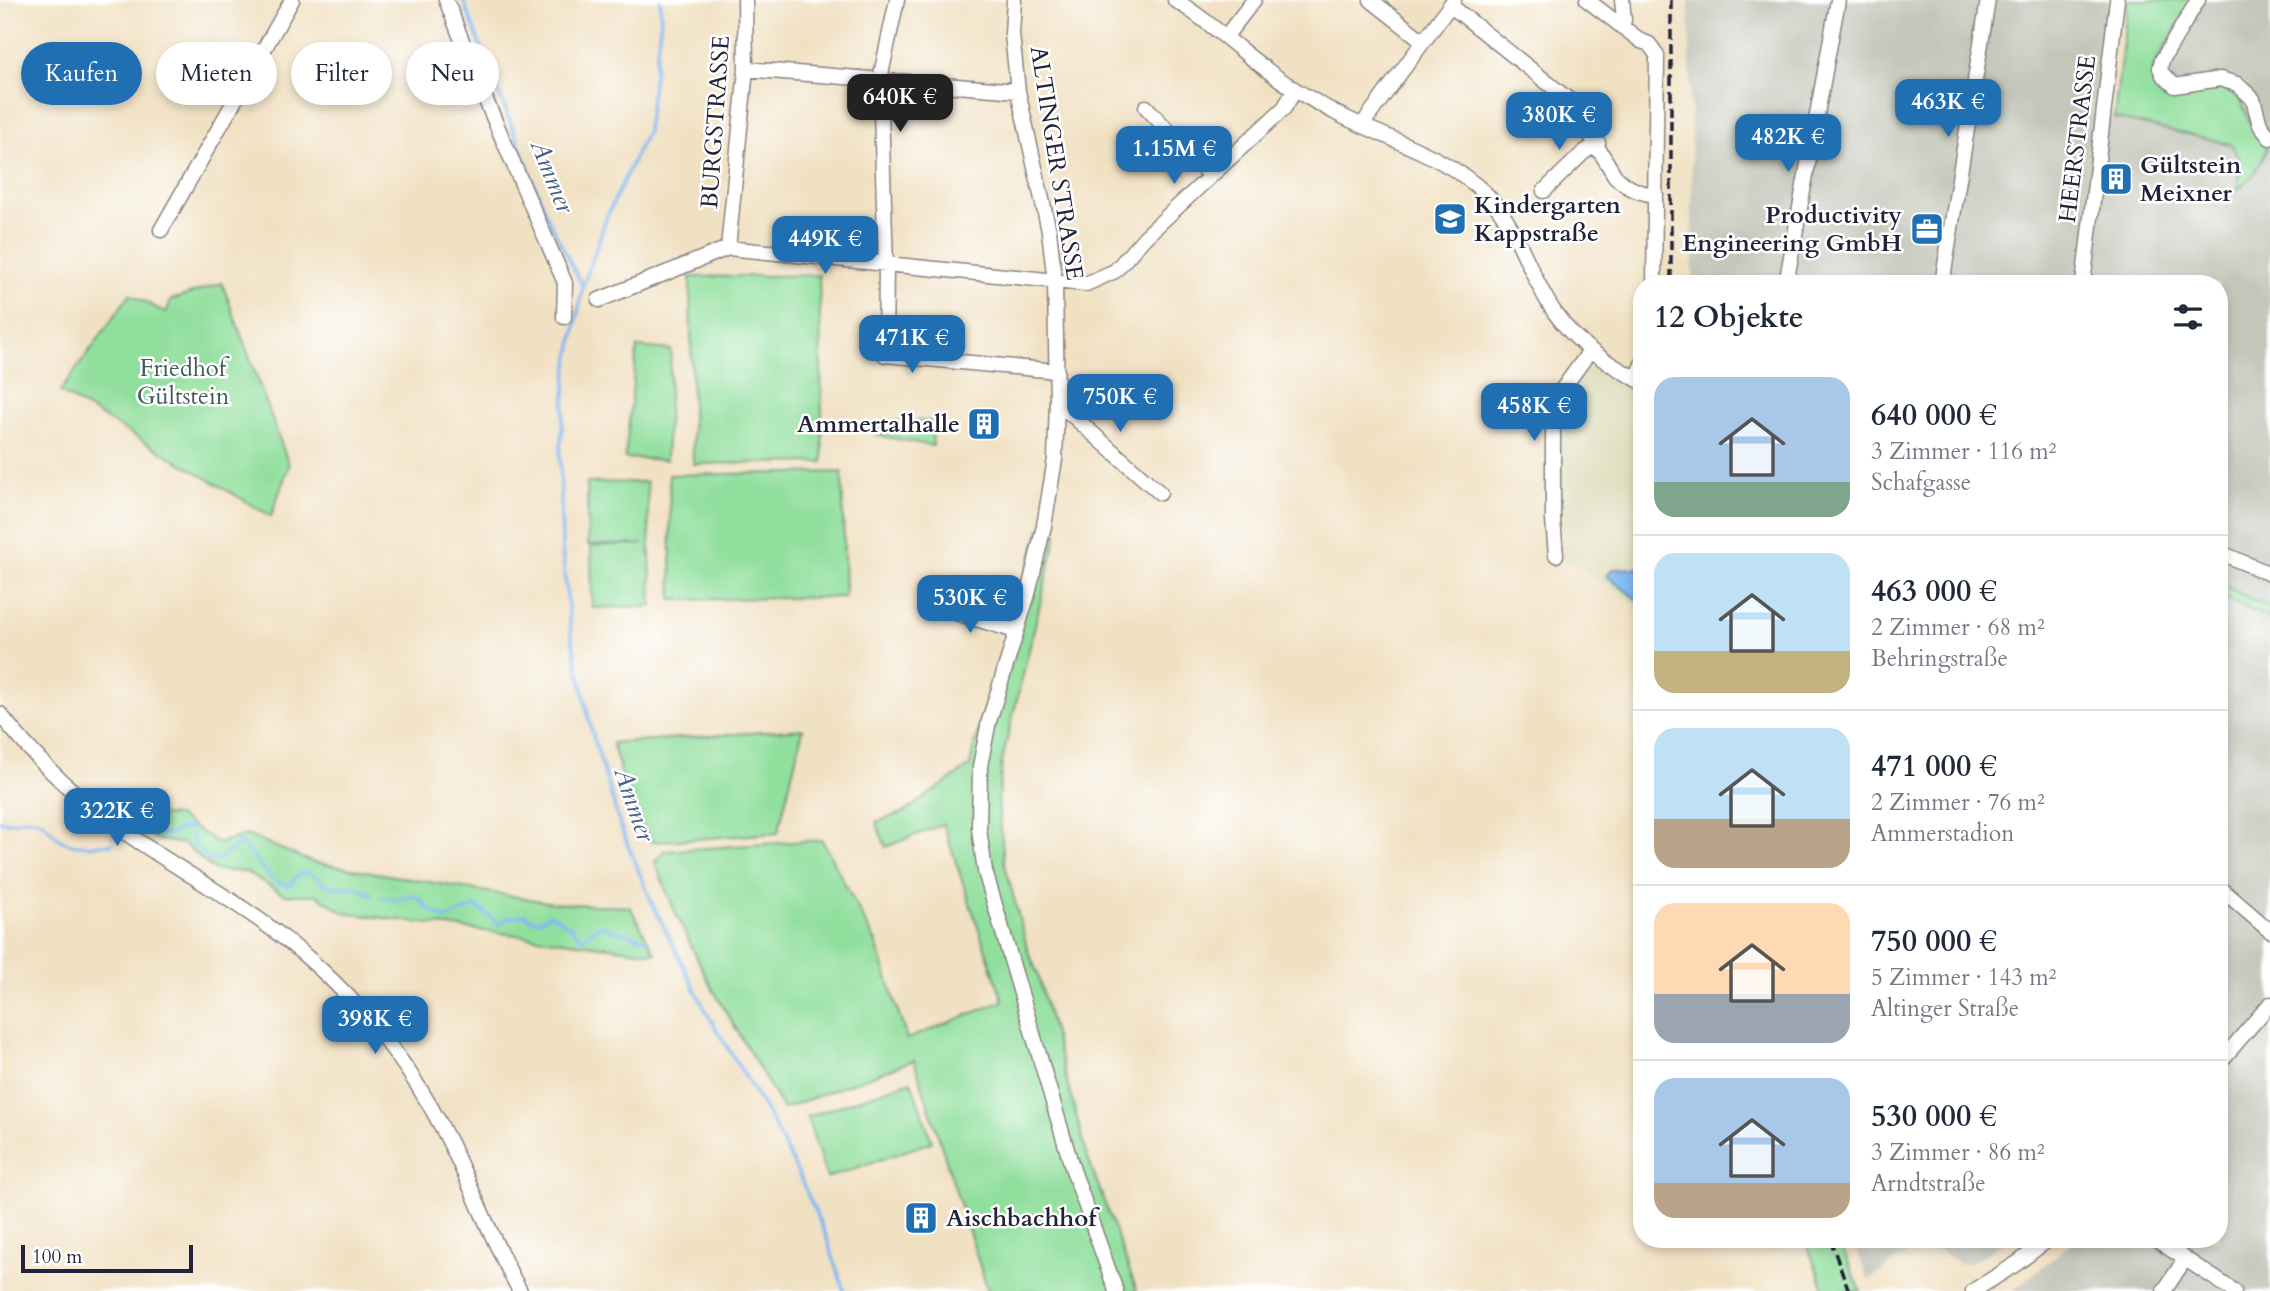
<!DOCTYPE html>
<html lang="de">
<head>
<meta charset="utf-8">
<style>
  :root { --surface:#fff; --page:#f2f2f3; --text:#1f2937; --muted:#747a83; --line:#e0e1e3; --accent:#1f6fb2 }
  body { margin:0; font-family:Cardo,serif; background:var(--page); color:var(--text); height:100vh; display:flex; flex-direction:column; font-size:26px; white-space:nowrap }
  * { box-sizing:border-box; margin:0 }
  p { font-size:23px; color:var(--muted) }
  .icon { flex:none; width:38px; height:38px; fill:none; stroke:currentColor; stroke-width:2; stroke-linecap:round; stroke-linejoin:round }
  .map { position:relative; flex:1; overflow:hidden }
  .side { position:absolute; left:1633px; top:275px; width:595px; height:973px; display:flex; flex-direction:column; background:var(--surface); border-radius:28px; box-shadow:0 4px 10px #0003 }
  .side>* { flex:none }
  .banner { position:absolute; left:21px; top:42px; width:665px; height:63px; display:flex; gap:14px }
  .scale { position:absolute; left:21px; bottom:18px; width:172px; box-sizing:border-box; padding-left:7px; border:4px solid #22223b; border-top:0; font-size:19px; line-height:24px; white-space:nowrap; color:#22223b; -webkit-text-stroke:5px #fff; paint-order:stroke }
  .price { position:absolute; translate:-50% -60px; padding:0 16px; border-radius:14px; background:var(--accent); color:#fff; font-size:23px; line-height:46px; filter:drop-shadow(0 2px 4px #0008) }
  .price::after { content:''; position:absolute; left:50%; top:42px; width:21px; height:16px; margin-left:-10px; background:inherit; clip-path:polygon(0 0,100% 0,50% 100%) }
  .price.selected { background:#222; color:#fff }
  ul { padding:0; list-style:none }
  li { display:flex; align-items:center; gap:21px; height:175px; padding:0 21px }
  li+li { border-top:2px solid var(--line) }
  li span { display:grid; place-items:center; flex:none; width:196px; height:140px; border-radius:21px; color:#555 }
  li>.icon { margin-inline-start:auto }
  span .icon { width:84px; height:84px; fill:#fffc; stroke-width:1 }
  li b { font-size:30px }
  h2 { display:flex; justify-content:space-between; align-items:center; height:84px; padding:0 21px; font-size:30px }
  .pill { padding:0 24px; border-radius:32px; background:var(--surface); box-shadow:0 4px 10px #0003; font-size:24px; line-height:63px }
  .pill.selected { background:var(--accent); color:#fff }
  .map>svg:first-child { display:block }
  .built { fill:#deddbb }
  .industrial { fill:#c3c6b9 }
  .green { fill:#91df9d; stroke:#5a806c; stroke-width:2 }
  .water { fill:#80b8f0; stroke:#516d96; stroke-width:2 }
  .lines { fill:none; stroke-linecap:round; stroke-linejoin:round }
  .stream { stroke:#80b8f0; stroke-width:3.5 }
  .minor-casing { stroke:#8a827f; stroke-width:17 }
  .minor { stroke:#fff; stroke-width:14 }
  .rail { stroke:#22223b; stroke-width:3.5; stroke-dasharray:10 5; stroke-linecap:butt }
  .labels { text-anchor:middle; stroke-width:5; stroke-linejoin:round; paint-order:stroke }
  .street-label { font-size:24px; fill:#22223b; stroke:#fff }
  .poi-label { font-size:24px; font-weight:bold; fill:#22223b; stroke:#fff; text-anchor:start }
  .park-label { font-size:24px; fill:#435b58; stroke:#fff }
  .water-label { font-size:26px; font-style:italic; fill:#485e83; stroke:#fff }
</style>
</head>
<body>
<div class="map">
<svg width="2270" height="1291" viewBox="0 0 2270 1291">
  <rect width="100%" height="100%" fill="#fff"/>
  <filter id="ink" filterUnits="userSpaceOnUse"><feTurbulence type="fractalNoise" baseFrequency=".0143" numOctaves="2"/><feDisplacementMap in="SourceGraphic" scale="14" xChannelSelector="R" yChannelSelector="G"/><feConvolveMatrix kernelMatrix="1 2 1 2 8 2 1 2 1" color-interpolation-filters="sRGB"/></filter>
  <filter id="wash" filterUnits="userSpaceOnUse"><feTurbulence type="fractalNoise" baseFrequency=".00686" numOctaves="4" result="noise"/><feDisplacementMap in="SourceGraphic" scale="28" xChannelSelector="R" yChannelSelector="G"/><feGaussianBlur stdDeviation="1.57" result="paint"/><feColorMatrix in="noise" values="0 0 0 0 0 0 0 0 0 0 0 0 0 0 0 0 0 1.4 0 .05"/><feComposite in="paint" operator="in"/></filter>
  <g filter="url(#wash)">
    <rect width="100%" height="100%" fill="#f1e1c3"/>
    <path class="built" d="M1594,369L1641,390V611L1598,579L1562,557L1560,414L1568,390L1585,370Z"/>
    <path class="industrial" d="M1689,0H2109L2094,115L2230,144L2239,157V188L2255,175L2267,149L2249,122L2241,99L2175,92L2153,68L2192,0H2270V1291H2012L2077,1239H2219V284L1693,283Z
      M1853,1239H2010L1971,1263H1958L1937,1249L1911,1250L1868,1280Z"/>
    <path class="green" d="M2128,0H2192L2153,68L2175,92L2223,88L2241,99L2249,122L2267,149L2253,176L2238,189L2239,157L2230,144L2114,118Z
      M819,275L823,462L693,464L690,277Z
      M222,283L289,465L271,516L60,392L130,294L166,313L171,300Z
      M637,347L671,350L666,460L625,458Z
      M883,421H931L933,446L876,435L877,428Z
      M842,472L845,597L672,600L669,475Z
      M647,482L652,606L592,608L591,546L644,544L588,545L587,483Z
      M1040,528L1057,534L1002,761L998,804L1004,861L1028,951L1037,972L1087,1155L1137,1291H988L914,1060L783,1109L708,981L676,914L655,862L664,851L822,840L876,943L907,1039L1003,1001L943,824L886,847L876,822L904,812L970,766L975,741Z
      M2219,583L2270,608V619L2219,595Z
      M803,729L778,833L651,842L631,805L612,743Z
      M163,815L177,816L218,843L247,835L312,862L553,903L630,907L655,953L345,913L316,895H285L246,872L214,870L184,844L158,840L137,826Z
      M911,1081L932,1142L827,1178L807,1117Z
      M1805,1239H1838L1861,1291H1825Z"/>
    <path class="water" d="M1641,568V603L1607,576L1612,569Z"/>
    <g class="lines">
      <path class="stream" d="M463,0L548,219L582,285
        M660,0L661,19L647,131L607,216L583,286L567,373L560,451L562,549L571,634L591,729L621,828L652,903L707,1013L770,1118L799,1175L826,1236L844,1291
        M0,821C16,825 23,815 38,820C46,822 51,832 58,838C70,849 97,845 112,844
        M152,834L170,835L183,828L191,829L194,845L212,860L223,857L239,843C256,853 267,887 290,885C293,881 297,874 302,873C314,871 319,882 328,885C345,891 355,882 372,895
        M381,898L399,900L412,896L419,898L429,909L446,919L476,906L499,924L507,918L525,915L532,920H541L551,914L572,928L580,937H584L600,926L645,939"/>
    </g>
  </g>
  <g filter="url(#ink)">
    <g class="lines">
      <defs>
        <path id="minor" d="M446,0L481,89L565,283L564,317
          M897,0L880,79L886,266L885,355L1057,371
          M1014,0L1012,34L1018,91L1049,231L1055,282L1057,402L1055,459L1044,526L1028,594L989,721L980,766L979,829L985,871L992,895L1073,1170L1116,1291
          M1175,0C1219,27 1255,66 1299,92C1311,99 1324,107 1336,113C1386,139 1444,154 1486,194C1519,227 1529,276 1555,313C1578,346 1608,364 1642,382
          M1371,0L1423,41
          M1587,0L1641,41L1649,44L1657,55L1654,284
          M1622,0L1624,20L1622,27
          M2198,0L2162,60L2160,68L2163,75L2175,86L2220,79L2237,84L2253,99L2260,125L2270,138
          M1450,5L1569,100L1615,176C1627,188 1638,193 1656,195
          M1226,36L1254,0
          M746,69L1018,91
          M1146,107L1210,176
          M1362,125L1454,0
          M1544,191L1583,153L1598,143
          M161,230L292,0
          M728,248L746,69L745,0
          M1786,284L1838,0
          M1942,284L1988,0
          M2083,284L2117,0
          M599,300L728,248L1086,284L1115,271L1145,237L1284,108L1295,90
          M1636,379L1642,364
          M1057,402L1160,493
          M2219,552L2270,574
          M1556,555L1553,520V411L1561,391L1590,351
          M933,606L1016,631
          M0,714C36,760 78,800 126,833C191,878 259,912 317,966C372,1016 417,1076 450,1143C474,1192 493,1243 520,1291
          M2219,887L2270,931
          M2219,1063L2270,1004
          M2155,1239L2234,1291
          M1973,1291L2016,1264L2049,1239
          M2164,1291L2185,1259"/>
      </defs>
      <use href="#minor" class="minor-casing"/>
      <use href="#minor" class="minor"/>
      <path class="rail" d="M1671,0V284
        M1830,1239L1849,1291"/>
    </g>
  </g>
  <defs>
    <symbol id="building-square" viewBox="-11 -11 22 22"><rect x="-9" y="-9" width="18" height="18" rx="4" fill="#1f6fb2" stroke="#fff"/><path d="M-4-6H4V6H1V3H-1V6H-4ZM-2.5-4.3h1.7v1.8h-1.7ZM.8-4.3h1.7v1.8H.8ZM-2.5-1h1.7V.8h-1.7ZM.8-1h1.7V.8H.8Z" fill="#fff"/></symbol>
    <symbol id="school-square" viewBox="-11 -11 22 22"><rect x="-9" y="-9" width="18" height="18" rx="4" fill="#1f6fb2" stroke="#fff"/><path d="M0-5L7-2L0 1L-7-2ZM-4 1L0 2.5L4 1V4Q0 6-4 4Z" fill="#fff"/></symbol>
    <symbol id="office-square" viewBox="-11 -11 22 22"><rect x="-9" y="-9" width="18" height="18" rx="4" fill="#1f6fb2" stroke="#fff"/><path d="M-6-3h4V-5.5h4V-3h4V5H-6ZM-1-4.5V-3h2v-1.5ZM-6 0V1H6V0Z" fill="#fff"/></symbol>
  </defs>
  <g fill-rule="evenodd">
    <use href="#building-square" x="2097" y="160" width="38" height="38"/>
    <use href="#school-square" x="1431" y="200" width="38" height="38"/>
    <use href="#office-square" x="1908" y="210" width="38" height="38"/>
    <use href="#building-square" x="965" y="405" width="38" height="38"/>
    <use href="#building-square" x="902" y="1199" width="38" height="38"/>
  </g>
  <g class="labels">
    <g class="street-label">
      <text transform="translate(715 122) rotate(-86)" y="8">BURGSTRASSE</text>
      <text transform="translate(2077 139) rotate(-83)" y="8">HEERSTRASSE</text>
      <text transform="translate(1057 163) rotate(81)" y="8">ALTINGER STRASSE</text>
    </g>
    <g class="poi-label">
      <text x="2140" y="173">Gültstein<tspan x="2140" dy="28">Meixner</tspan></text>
      <text x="1474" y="213">Kindergarten<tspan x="1474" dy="28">Kappstraße</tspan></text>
      <text x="1902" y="223" text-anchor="end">Productivity<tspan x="1902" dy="28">Engineering GmbH</tspan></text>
      <text x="960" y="432" text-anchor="end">Ammertalhalle</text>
      <text x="946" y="1226">Aischbachhof</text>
    </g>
    <g class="park-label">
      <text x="183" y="376">Friedhof<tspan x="183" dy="28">Gültstein</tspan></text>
    </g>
    <g class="water-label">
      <text transform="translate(553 176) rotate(68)" y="9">Ammer</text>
      <text transform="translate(635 804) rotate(71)" y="9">Ammer</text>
    </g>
  </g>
</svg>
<div class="scale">100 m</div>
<b class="price selected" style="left:900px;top:134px">640K €</b>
<b class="price" style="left:1948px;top:139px">463K €</b>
<b class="price" style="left:1559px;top:152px">380K €</b>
<b class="price" style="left:1788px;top:174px">482K €</b>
<b class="price" style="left:1174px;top:186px">1.15M €</b>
<b class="price" style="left:825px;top:276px">449K €</b>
<b class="price" style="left:912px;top:375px">471K €</b>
<b class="price" style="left:1120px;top:434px">750K €</b>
<b class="price" style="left:1534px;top:443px">458K €</b>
<b class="price" style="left:970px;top:635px">530K €</b>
<b class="price" style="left:117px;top:848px">322K €</b>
<b class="price" style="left:375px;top:1056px">398K €</b>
<div class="banner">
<a class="pill selected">Kaufen</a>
<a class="pill">Mieten</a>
<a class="pill">Filter</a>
<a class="pill">Neu</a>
</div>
<section class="side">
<h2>12 Objekte<svg class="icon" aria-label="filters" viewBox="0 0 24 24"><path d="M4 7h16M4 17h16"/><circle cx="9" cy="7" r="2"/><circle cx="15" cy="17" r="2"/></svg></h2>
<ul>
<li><span style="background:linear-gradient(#a9c7e8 75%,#7fa58c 0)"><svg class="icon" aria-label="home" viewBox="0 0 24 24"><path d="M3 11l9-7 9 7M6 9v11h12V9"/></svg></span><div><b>640 000 €</b><p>3 Zimmer · 116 m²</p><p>Schafgasse</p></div></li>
<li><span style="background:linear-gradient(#bfe0f5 70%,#c2b280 0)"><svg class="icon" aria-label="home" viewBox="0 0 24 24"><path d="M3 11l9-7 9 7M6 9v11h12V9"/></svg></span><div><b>463 000 €</b><p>2 Zimmer · 68 m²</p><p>Behringstraße</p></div></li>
<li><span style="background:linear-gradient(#bfe0f5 65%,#b9a48a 0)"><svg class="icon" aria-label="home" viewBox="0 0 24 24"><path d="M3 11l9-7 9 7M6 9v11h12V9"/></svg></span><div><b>471 000 €</b><p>2 Zimmer · 76 m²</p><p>Ammerstadion</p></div></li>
<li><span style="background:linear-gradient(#ffd9b3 65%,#9aa5b1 0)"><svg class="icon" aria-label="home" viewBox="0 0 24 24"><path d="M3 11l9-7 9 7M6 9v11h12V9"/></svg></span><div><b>750 000 €</b><p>5 Zimmer · 143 m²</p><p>Altinger Straße</p></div></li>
<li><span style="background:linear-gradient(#a9c7e8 75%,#b9a48a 0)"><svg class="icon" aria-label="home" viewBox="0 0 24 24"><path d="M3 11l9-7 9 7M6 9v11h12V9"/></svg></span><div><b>530 000 €</b><p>3 Zimmer · 86 m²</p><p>Arndtstraße</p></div></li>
</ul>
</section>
</div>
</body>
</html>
